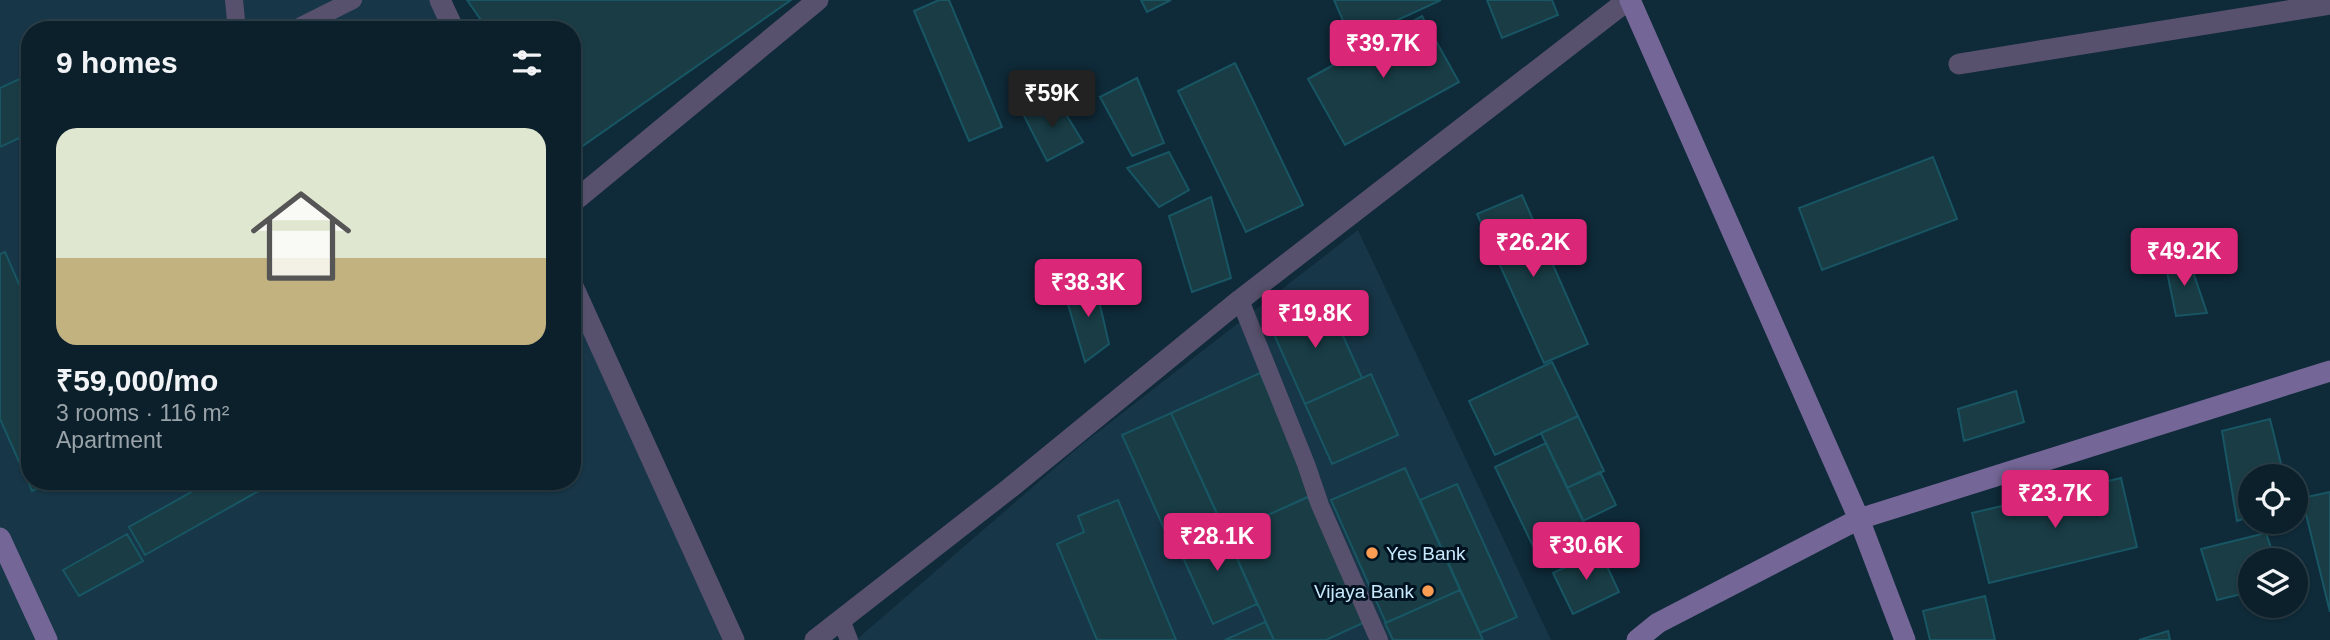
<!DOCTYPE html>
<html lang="en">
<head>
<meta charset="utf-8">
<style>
  :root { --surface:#0b202b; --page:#142833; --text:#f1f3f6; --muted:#9aa3a9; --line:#2b3e47; --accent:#db2777 }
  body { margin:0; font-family:Arial,sans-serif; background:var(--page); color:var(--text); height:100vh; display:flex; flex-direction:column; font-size:26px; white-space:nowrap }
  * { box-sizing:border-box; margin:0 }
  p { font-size:23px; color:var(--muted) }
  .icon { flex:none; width:38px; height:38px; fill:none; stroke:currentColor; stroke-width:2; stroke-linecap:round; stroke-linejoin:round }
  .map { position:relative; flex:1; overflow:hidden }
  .side { position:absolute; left:21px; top:21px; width:560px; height:469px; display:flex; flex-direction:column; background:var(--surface); border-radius:28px; box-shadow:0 2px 5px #0004,0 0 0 2px var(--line) }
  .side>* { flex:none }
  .controls { position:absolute; left:2238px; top:464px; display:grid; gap:14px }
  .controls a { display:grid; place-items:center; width:70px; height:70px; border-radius:50%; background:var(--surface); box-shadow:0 2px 5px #0004,0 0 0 2px var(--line); font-size:35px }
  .price { position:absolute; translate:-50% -60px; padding:0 16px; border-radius:7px; background:var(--accent); color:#fff; font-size:23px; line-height:46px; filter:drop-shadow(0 2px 4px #0008) }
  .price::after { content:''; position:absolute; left:50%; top:42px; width:21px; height:16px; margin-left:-10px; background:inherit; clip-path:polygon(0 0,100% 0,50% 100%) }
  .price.on { background:#222; color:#fff }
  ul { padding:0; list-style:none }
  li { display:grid; align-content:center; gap:14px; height:371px; padding:0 35px }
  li+li { border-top:2px solid var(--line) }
  li span { display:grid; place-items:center; height:217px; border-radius:21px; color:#555 }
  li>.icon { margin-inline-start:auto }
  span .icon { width:126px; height:126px; fill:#fffc; stroke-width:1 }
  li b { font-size:30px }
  h2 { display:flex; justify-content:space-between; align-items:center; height:84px; padding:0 35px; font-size:30px }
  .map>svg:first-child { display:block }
  .built { fill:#173647 }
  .building { fill:#193c45; stroke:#185664; stroke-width:2 }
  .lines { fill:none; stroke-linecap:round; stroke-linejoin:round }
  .lane { stroke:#58516e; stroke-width:18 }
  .street { stroke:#58516e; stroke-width:21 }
  .secondary { stroke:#746797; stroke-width:21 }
  .poi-dot { fill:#fc9d54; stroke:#001220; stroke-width:2.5 }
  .labels { text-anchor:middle; stroke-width:6; stroke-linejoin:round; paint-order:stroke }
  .poi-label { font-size:19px; fill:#c9e9fd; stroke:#001220; text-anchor:start }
</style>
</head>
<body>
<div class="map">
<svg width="2330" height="640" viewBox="0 0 2330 640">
  <rect width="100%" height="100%" fill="#0f2a39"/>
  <path class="built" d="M0,0H443L456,30H30V481H572V283L735,640H0Z
    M1358,230L1551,640H856L1080,446Z"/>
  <path class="building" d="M467,0H791L574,152L572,30H488Z
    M939,0H949L1002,127L969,141L914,11Z
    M1141,0H1171L1147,12Z
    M1334,0H1441L1352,41Z
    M1487,0H1552L1558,15L1502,38Z
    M1422,16L1459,82L1345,145L1308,79Z
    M1235,63L1303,205L1246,232L1178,91Z
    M30,74V133L0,147V88Z
    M1137,78L1164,143L1132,156L1100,97Z
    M1059,103L1083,142L1047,161L1022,112Z
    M1169,152L1189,190L1159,207L1127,168Z
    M1933,157L1957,219L1822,270L1799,208Z
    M1522,195L1588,344L1544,363L1477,214Z
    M1211,197L1231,278L1192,292L1169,216Z
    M5,252L30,309V481H54L32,491L0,419V254Z
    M2188,257L2207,313L2176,316L2165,262Z
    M1094,279L1109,344L1085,362L1065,294Z
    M1325,296L1362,378L1305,404L1268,321Z
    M1552,362L1578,416L1495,455L1469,401Z
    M1260,373L1314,494L1226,534L1171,413Z
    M1371,374L1398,435L1332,464L1305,404Z
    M2016,391L2024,422L1964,441L1958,409Z
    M1171,413L1221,522L1171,544L1122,435Z
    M1578,416L1604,471L1567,488L1541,433Z
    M2270,419L2284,476H2250V517L2237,521L2222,431Z
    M1546,443L1594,542L1543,567L1495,467Z
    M1405,468L1460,590L1386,623L1331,500Z
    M1600,472L1616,505L1583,521L1567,488Z
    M2121,478L2137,547L1989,583L1972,513Z
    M211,481H261L264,488L145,555L129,527Z
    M1457,484L1517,617L1480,633L1420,500Z
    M2330,492V612L2302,498Z
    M1308,497L1365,622L1326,640H1274L1226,534Z
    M1118,500L1176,640H1097L1057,544L1084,532L1078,516Z
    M1221,522L1257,604L1213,624L1176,542Z
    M2266,533L2275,560H2250V592L2217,600L2201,549Z
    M127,534L143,561L79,596L63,570Z
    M1600,551L1619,592L1573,614L1553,573Z
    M1460,590L1483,640H1393L1385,623Z
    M1985,596L1995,640H1930L1923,611Z
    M1265,622L1274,640H1225Z
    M2168,631L2170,640H2139Z"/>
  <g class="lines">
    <path class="lane" d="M234,0L237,30
      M293,30L353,0
      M1240,300L1306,464L1320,505L1379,640
      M841,620L849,640"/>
    <path class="street" d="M440,0L454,30
      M1959,64L2330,4
      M572,203L818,0
      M572,284L734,640
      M815,640L1010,488L1240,300L1628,0"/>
    <path class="secondary" d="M1630,0L1859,519L1905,640
      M0,538L47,640
      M1637,640L1658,623L1859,519L2330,371"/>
  </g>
  <g class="poi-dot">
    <circle cx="1372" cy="553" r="7"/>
    <circle cx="1428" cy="591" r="7"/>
  </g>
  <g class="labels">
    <g class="poi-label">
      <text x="1386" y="560">Yes Bank</text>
      <text x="1414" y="598" text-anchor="end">Vijaya Bank</text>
    </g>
  </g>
</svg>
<div class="controls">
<a><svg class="icon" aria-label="locate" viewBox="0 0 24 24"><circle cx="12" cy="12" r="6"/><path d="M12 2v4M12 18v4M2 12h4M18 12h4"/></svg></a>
<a><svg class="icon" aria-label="layers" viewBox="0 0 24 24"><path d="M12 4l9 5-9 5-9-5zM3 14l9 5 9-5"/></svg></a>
</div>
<b class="price" style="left:1383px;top:80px">₹39.7K</b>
<b class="price on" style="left:1052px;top:130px">₹59K</b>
<b class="price" style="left:1533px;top:279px">₹26.2K</b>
<b class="price" style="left:2184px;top:288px">₹49.2K</b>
<b class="price" style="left:1088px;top:319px">₹38.3K</b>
<b class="price" style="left:1315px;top:350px">₹19.8K</b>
<b class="price" style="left:2055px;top:530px">₹23.7K</b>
<b class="price" style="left:1217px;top:573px">₹28.1K</b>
<b class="price" style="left:1586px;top:582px">₹30.6K</b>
<section class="side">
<h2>9 homes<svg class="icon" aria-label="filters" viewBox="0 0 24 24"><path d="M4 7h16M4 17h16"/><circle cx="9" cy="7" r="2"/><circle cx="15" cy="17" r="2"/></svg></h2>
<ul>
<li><span style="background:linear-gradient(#dfe7d0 60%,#c2b280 0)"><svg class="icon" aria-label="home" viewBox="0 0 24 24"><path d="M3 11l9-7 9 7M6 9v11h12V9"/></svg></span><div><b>₹59,000/mo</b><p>3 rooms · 116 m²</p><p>Apartment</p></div></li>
</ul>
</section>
</div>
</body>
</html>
